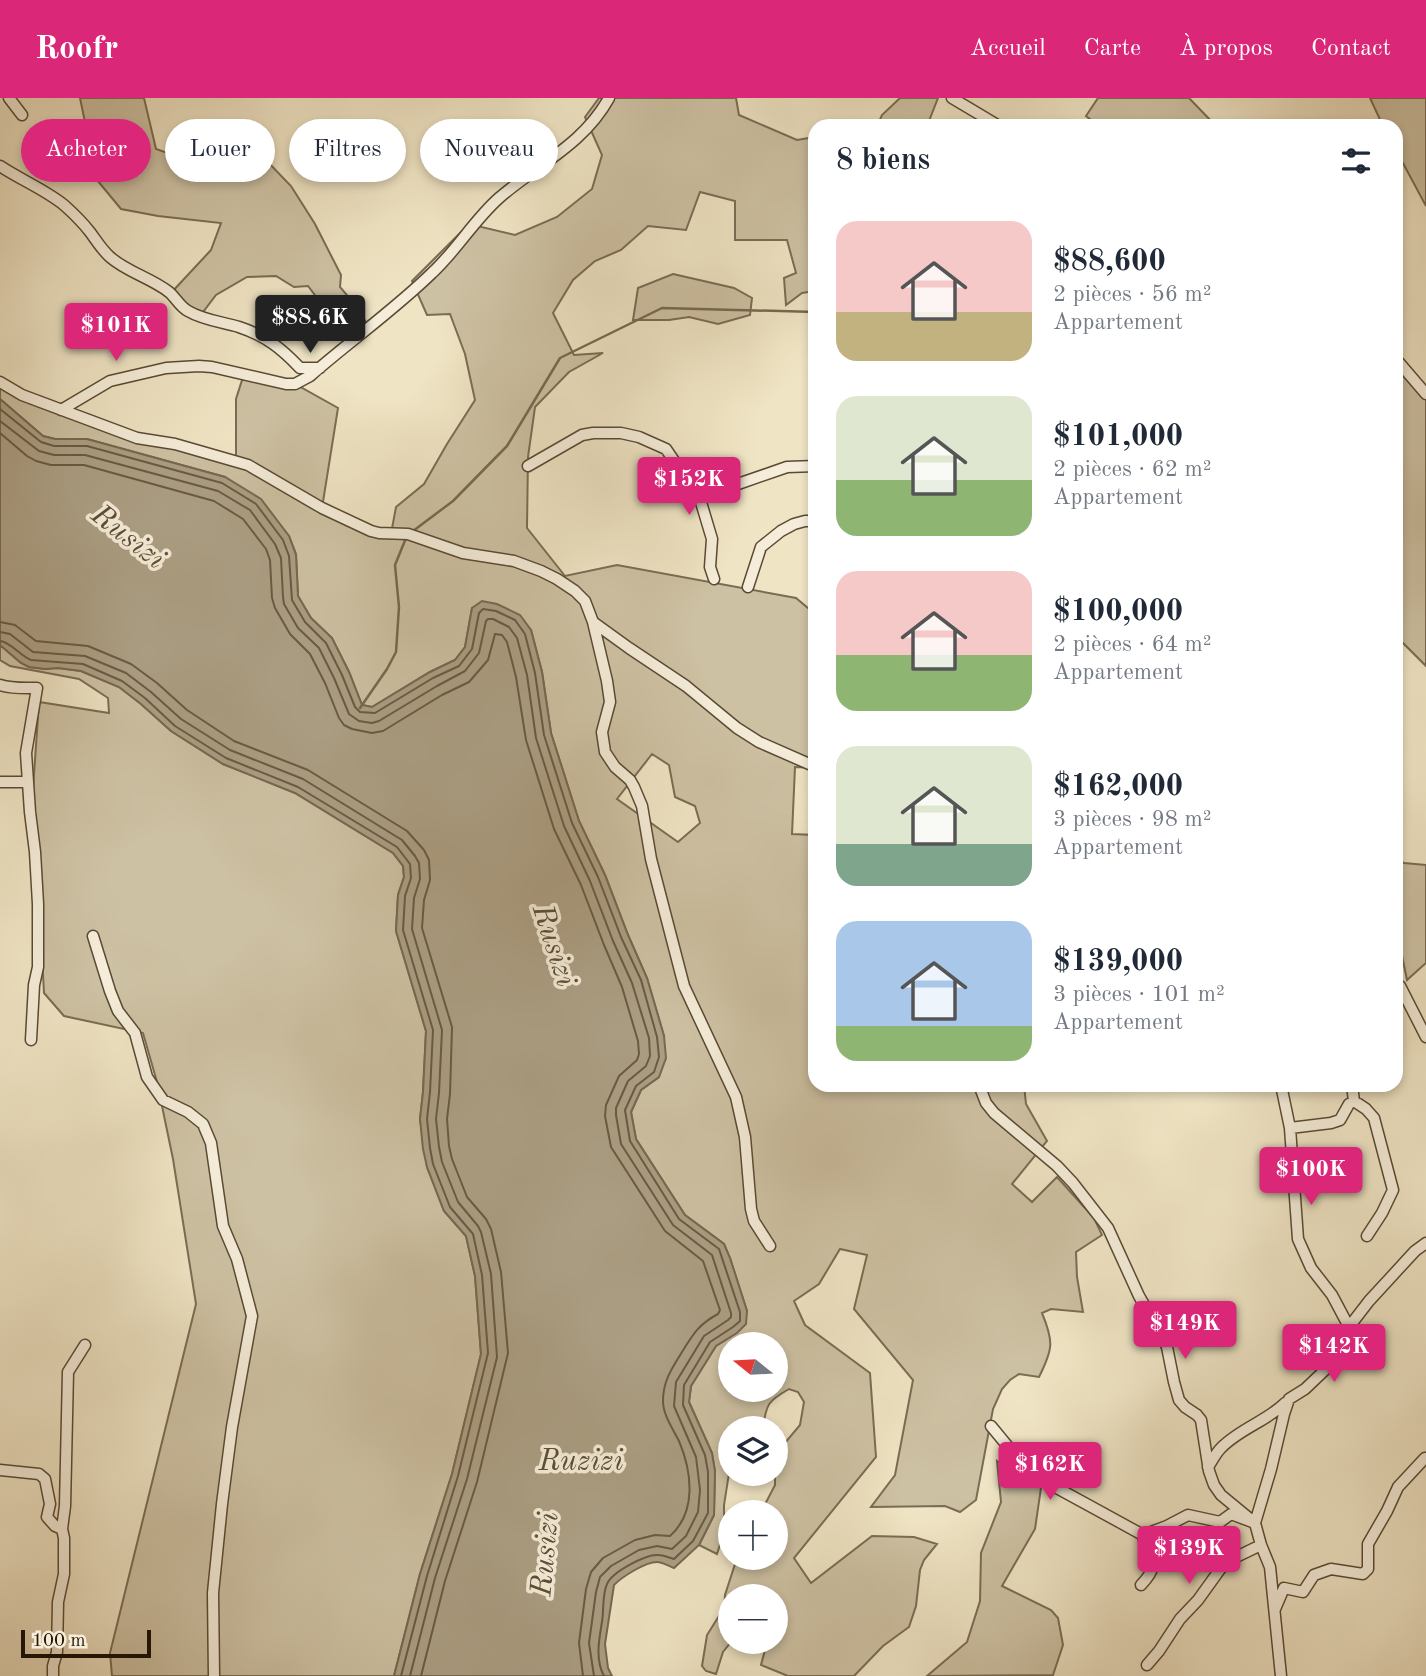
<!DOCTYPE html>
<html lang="fr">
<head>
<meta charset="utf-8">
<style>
  :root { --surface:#fff; --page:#f2f2f3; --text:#1f2937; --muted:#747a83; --accent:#db2777 }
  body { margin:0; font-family:"Old Standard TT",serif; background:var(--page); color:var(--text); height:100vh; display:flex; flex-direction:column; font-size:26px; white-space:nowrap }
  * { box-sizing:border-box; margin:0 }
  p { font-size:23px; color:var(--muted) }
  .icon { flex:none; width:38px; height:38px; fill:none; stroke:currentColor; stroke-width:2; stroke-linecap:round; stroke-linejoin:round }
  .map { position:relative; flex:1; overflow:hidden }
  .sheet { position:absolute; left:808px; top:21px; width:595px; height:973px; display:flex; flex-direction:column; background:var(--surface); border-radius:21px; box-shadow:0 4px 10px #0003 }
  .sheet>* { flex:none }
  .banner { position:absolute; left:21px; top:21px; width:665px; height:63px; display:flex; gap:14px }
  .needle { width:46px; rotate:288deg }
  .tools { position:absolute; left:718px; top:1234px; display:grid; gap:14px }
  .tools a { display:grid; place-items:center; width:70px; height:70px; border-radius:50%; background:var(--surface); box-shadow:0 4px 10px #0003; font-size:35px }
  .scale { position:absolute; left:21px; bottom:18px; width:130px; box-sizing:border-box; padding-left:7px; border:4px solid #281704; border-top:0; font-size:19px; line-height:24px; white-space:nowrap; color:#281704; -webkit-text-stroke:5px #f5edd9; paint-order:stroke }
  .price { position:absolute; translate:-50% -60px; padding:0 16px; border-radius:7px; background:var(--accent); color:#fff; font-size:23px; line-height:46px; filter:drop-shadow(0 2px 4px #0008) }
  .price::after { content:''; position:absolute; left:50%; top:42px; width:21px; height:16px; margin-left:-10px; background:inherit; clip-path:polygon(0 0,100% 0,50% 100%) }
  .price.active { background:#222; color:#fff }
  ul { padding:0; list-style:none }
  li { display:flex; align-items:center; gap:21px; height:175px; padding:0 28px }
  li span { display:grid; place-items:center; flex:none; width:196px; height:140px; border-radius:21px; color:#555 }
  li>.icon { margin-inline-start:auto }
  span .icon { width:84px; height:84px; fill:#fffc; stroke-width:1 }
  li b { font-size:30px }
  h2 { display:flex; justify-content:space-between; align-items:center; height:84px; padding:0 28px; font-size:30px }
  .chip { padding:0 24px; border-radius:32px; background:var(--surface); box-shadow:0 4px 10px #0003; font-size:24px; line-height:63px }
  .chip.active { background:var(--accent); color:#fff }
  header { display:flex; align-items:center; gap:42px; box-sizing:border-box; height:98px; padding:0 35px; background:var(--accent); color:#fff }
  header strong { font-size:33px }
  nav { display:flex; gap:38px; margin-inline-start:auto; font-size:24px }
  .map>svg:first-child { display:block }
  .green { fill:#cdc1a3; stroke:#7a6c54; stroke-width:2; fill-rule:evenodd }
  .water { fill:#ab9e83; stroke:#776850; stroke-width:2 }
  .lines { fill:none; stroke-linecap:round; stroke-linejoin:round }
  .shore { stroke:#6a5a44; stroke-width:2 }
  .stream { stroke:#776850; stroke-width:2.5 }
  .minor-casing { stroke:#5a4a34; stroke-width:13 }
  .minor { stroke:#f5edd9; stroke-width:10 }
  .labels { text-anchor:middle; stroke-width:7; stroke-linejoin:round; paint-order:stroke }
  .water-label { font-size:30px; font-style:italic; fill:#5c4d37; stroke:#f5edd9 }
</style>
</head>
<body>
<header>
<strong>Roofr</strong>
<nav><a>Accueil</a><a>Carte</a><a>À propos</a><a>Contact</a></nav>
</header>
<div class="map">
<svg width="1426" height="1578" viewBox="0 0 1426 1578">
  <rect width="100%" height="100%" fill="#efe4c4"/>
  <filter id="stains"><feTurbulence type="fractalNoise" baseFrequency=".00286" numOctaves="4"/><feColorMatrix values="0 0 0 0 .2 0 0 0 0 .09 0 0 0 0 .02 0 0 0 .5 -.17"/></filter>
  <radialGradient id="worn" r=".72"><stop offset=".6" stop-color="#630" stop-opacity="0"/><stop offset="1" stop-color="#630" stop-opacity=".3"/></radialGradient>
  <path class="green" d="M80,0H144L156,51L176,58L238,52L267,63L291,88L315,126L341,177L340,189L357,209L367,226L358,235L330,217L308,188L294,189L276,178L247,179L216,197L200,218L171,195L211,152L221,125L158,118L121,111L97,82Z
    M599,0H736L739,17L797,42L815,39V193L802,195L786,207L784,180L796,175L787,142H735V103L700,94L686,132L648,128L621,152L595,163L573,182L553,215L574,257L603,255L569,274L535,309L528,359L527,430L565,478L617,467L796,500L815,516V670L795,669L792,736L815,737L816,987H1024L1026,1006L1047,1043L1012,1086L1032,1104L1057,1079L1094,1120L1102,1137L1076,1154L1077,1179L1083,1214L1051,1211L1042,1215C1054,1244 1053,1251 1039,1279L1019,1276L1010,1282L1002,1291L993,1311L976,1402L960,1414L945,1408L871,1409L895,1377L913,1282L854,1211L867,1157L840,1151L819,1186L794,1203L805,1227L870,1275L876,1359L794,1460L811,1485L872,1438L914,1439L937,1446L924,1462L920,1472L916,1508L909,1529L883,1548L854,1578H788L761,1567L767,1544H775V1498H730L731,1544L723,1554L716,1576L706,1573L702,1568L707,1537L724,1510L725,1497L737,1460H775V1414H761L775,1387V1363L779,1352L800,1327L804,1304L798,1294L789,1291C768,1303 766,1306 763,1330H730V1369L724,1407V1434L717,1456L699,1447L714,1417L715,1373L712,1355L689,1304L691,1288L716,1248L725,1242L747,1213L730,1160L724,1146L685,1117L636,1041L631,1014L641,992L659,979L664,938L647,880L628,837L605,777L579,723L551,635L542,574L531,532L472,510L465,549L455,562L430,574L372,609L362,607L349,574L332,540L311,520L298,498L296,456L289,438L225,379L87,341H55L43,338L0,301V286L137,340L236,362V301L244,276L295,286L338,310L322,410L391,436L396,409L424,386L447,346L475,302L465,256L450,216L427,217L412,183L469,126L515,137L557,119L592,91L602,57L585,19ZM652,656L669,667L675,699L695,708L700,725L678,744L617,701ZM730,1246H775V1292H730Z
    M900,0H938L927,28H877L882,17Z
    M1098,0H1189L1216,28H1099L1086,18Z
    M1370,0H1426V108L1397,54L1396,28H1383Z
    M673,176L734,190L752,200L750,217L718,226L689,219L669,222H633L638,190Z
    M1396,261L1426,296V568L1397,539Z
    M0,547L21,565L29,569L45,571L58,570L81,573L119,589L141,606L171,633L223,666L295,695L393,755L403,768L404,779L398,797L396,833L426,933L423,994L420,1021L427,1069L444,1113L466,1138L475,1178L481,1256L452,1376L420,1476L394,1578H112L110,1555L196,1206L173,1061L157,984L143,935L64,918L44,895L33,691L39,604L109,615L108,600L79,581L10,568L0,562Z
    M1396,761L1404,765L1426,767V865L1407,882L1401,853L1397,843Z
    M997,1363L1041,1390L1035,1431L1002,1488L1051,1512L1058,1520L1063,1547L1053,1577L927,1578L967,1544L980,1503L981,1455L1001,1404Z"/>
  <path class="water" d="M0,301L43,338L55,341H87L225,379L261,401L289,438L296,457L298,498L311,520L332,540L349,574L362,607L372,609L430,574L455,562L465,549L472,510L482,503L497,506L520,517L531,532L542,574L551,635L579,723L605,777L628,837L647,880L664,938L666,960L659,979L641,992L631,1014L636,1041L685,1117L724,1146L730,1160L747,1213L746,1226L737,1235L716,1248L691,1288L689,1304L712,1355L715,1373L714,1417L699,1447L674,1470C669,1468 662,1464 657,1464C645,1464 622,1479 614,1487L605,1546L608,1570L612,1578H394L420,1476L452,1376L481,1256L475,1178L466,1138L444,1113L427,1069L423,1051L420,1021L423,994L426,933L396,833L398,797L404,779L403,768L393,755L295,695L223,666L171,633L141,606L119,589L81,573L58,570L45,571L29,569L21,565L0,547Z"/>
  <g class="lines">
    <path class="shore" d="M0,311L41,344L54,348H87L222,385L256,406L283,442L289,458L292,502L305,524L326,545L342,577L355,609L360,614L375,615L433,580L459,568L472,551L479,515L483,511L496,513L515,522L525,536L535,575L544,637L572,725L598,779L621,839L641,882L657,939L659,959L654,974L636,988L625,1012L630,1043L679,1121L719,1151L740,1214V1223L733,1229L710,1244L684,1287L683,1307L705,1357L708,1374V1415L693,1443L674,1461C669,1460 664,1457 658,1457C646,1456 612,1474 607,1486C602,1497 604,1512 602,1524C599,1541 595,1562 604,1578
      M0,323L39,353L54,357H85L218,393L250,412L275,446L281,460L283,499L284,506L298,530L319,550L334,580L349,616L359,623L372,625L379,623L437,588L465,573L479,555L486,523L488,521H493L509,529L517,540L527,577L536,640L564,728L590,783L613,843L632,885L649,940L650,958L646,968L628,983L616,1010V1017L621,1046L673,1127L712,1157L731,1215V1219L728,1222L704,1238L676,1284L674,1308L696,1359L700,1392L698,1414L686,1438L672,1451L657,1448L639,1452L611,1468L600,1479L596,1494L589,1545L594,1578
      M0,335L27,358L36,363L51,367H84L214,403L243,421L266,451L270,462L272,500L275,510L290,536L310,556L325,585L339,620L344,627L352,631L372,635L383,633L442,597L469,584L488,562L495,536L502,537L507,544L516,579L526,642L554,731L581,787L604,847L622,889L638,943L639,956L637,962L619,978L606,1007L605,1018L611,1049L665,1133L703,1163L720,1212L718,1216C699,1226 693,1236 682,1254C672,1270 663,1283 663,1303C663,1317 673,1331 679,1343C692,1374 697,1414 670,1438L655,1437L635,1442L603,1460L591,1474L586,1491L579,1545L583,1578
      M0,524L15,527L36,543L88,548L131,566L157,585L187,612L234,643L308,672L407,733L424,752L429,762L430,782L424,802L422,830L452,929L450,996L447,1021L449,1048L452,1061L467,1099L486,1121L491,1131L501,1174L508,1255L477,1384L445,1483L421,1578
      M0,534L10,536L33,554L85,558L126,575L151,594L181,621L230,652L303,681L402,742L415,758L419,765L420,781L414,800L412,831L442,932L439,995L436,1021L439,1049L442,1064L458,1104L478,1128L481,1134L491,1176L497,1259L467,1381L435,1480L410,1578
      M0,543C11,544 20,558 31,562L83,566L122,583L145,600L175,628L226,660L298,689L397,749L410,766L411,780L405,798L403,832L433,932L430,994L427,1021L430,1050L433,1066L450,1109L473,1136L482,1177L488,1255L458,1378L427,1478L401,1578"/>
    <path class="stream" d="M413,433L453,403L507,348L560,260L662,210L816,214
      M360,610L387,571L396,554L399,509L395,467L406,440"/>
    <defs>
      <path id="minor" d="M9,0L22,17
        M952,0L999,28
        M0,68C21,82 44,91 64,107C73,115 83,125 90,134C96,142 102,152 110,159C127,174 151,180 169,194C176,200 180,209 188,213C203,222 222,224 239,229C266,238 281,250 300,270H320
        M1396,261L1426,296
        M0,284L22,297L137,340L175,346L248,367L322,410L371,433L379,435L408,436L463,455L514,463L541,473L557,481L575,493L585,503L593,524L629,550L686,588L737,630L759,644L816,669
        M61,312L110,283L166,270L199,268L212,269L286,286H295L310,278C350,243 394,212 432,175C457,152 474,122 499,100C538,66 583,47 609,0
        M528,368L582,337L593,335H621L639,339L666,351L700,401L712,441L710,469L714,481
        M700,401L738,386L787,369L816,368
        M748,489L761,449L781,433L794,426L805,423H816
        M593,524L607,583L610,604L602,634L605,654L615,669L630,682L634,689L642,708L651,761L684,888L736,999L745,1039L751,1111L754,1123L770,1148
        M0,587C12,591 24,590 37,590L26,655L30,714L35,754L38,806V869L34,887L31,942
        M0,684H27
        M93,838L110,893L118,913L135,935L147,979L163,1002L188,1014L203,1026L211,1045L223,1128L237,1161L252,1218L232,1329L222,1406L213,1495L214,1578
        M1400,888L1426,939
        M979,987L986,1005L994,1015L1057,1068L1073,1085L1108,1130L1139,1198L1161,1236L1167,1249L1174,1284L1179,1302L1185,1309L1197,1317L1201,1322L1209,1373L1214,1387L1221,1397L1255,1425L1261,1447L1270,1469L1281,1578
        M1281,987L1290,1030L1298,1141L1311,1170L1332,1197L1349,1229
        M1352,987L1354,1003
        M1290,1030L1331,1025L1340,1022L1349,1006L1354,1003L1366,1011L1374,1020L1393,1092L1382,1115L1367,1138
        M991,1328L1015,1357L1037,1377L1057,1390L1143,1437
        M1208,1369C1212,1363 1216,1355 1221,1350C1239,1331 1267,1323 1285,1305
        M0,1372L39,1376L45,1381L50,1406L47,1419L55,1428L62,1431
        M1141,1487C1164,1463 1146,1463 1143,1437L1167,1428L1188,1417L1220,1424L1231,1416L1255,1425L1271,1371L1284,1316L1289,1301L1305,1291L1326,1271L1349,1229L1369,1203L1415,1153L1426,1145
        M1275,1511L1284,1490L1303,1494L1314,1477L1331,1471L1363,1476L1368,1471V1446L1387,1413L1398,1389L1425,1360
        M1147,1567L1159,1553L1180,1521L1198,1502L1221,1470L1234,1460L1261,1447
        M53,1578V1568L57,1554L58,1504L64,1476V1440L62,1431L65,1408L68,1274L85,1247"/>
    </defs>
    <use href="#minor" class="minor-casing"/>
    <use href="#minor" class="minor"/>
  </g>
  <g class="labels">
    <g class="water-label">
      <text transform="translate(129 438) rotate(38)" y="10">Rusizi</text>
      <text transform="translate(555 847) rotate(72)" y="10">Rusizi</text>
      <text x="581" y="1372">Ruzizi</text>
      <text transform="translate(544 1456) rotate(-85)" y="10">Rusizi</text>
    </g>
  </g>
  <rect width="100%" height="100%" filter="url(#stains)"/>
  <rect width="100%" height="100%" fill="url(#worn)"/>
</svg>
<div class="tools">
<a><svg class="needle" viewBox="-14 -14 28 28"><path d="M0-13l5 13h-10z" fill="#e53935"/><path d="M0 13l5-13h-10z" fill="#747a83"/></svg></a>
<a><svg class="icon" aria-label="layers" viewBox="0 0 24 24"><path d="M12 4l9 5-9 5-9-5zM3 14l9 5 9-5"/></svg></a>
<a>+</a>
<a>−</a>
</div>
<div class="scale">100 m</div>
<b class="price active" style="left:310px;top:257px">$88.6K</b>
<b class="price" style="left:116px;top:265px">$101K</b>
<b class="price" style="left:689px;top:419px">$152K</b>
<b class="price" style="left:1311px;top:1109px">$100K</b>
<b class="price" style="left:1185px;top:1263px">$149K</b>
<b class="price" style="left:1334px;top:1286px">$142K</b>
<b class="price" style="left:1050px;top:1404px">$162K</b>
<b class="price" style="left:1189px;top:1488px">$139K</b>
<div class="banner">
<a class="chip active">Acheter</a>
<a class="chip">Louer</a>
<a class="chip">Filtres</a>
<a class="chip">Nouveau</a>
</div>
<section class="sheet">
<h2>8 biens<svg class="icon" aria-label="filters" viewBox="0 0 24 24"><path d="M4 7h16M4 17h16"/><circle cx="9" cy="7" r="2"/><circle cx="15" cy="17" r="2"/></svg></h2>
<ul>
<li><span style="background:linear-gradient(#f6c9c9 65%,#c2b280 0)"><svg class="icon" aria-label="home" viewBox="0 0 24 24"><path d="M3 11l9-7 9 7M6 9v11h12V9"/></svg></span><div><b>$88,600</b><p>2 pièces · 56 m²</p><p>Appartement</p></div></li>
<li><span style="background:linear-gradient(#dfe7d0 60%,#8fb573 0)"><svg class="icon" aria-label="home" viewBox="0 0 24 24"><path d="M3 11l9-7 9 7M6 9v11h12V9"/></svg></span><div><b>$101,000</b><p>2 pièces · 62 m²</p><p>Appartement</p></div></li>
<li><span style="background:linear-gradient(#f6c9c9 60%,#8fb573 0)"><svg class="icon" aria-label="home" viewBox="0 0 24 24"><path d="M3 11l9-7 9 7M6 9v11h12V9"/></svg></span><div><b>$100,000</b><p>2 pièces · 64 m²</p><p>Appartement</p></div></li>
<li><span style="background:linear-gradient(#dfe7d0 70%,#7fa58c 0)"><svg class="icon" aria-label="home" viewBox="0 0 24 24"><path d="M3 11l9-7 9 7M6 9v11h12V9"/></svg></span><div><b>$162,000</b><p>3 pièces · 98 m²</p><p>Appartement</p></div></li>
<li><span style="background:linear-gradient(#a9c7e8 75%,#8fb573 0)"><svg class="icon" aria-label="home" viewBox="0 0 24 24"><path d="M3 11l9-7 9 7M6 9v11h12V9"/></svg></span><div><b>$139,000</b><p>3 pièces · 101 m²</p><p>Appartement</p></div></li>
</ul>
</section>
</div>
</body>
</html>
